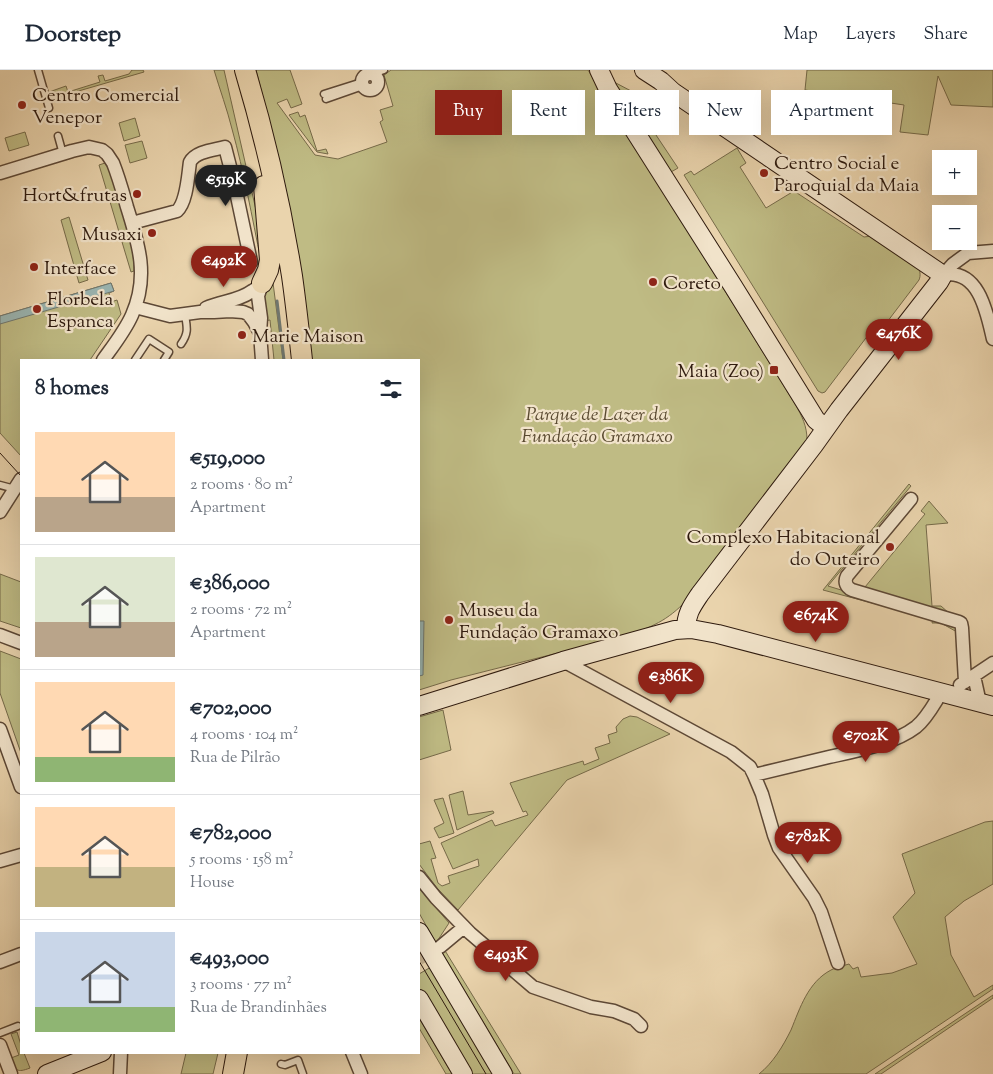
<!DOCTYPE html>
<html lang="en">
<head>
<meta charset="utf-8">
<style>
  :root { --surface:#fff; --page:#f6f6f7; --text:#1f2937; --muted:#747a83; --line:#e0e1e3; --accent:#8f2418 }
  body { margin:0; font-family:"Sorts Mill Goudy",serif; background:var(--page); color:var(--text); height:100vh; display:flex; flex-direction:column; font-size:19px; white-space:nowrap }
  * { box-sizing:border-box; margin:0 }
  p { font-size:16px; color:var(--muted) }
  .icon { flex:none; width:28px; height:28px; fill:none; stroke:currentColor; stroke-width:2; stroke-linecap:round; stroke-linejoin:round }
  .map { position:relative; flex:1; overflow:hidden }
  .panel { position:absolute; left:20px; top:289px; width:400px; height:695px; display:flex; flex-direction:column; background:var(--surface); border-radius:0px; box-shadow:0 5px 20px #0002 }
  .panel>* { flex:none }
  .guide { position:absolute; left:435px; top:20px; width:475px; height:45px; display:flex; gap:10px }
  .buttons { position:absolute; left:932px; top:80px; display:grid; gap:10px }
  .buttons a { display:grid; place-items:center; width:45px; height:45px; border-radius:0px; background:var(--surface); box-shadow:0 5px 20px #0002; font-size:25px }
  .price { position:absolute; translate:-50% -42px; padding:0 11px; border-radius:18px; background:var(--accent); color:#fff; font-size:16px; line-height:32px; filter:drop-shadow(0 1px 2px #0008) }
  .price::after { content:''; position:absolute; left:50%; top:30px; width:15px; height:11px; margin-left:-8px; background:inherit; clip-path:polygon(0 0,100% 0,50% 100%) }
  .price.current { background:#222; color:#fff }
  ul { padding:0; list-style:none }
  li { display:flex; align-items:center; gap:15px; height:125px; padding:0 15px }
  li+li { border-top:1px solid var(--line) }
  li span { display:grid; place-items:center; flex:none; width:140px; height:100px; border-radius:0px; color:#555 }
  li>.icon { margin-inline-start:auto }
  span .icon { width:60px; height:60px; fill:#fffc; stroke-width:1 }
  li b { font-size:21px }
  h2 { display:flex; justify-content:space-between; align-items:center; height:60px; padding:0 15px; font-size:21px }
  .tag { padding:0 18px; border-radius:0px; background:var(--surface); box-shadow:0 5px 20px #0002; font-size:18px; line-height:45px }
  .tag.current { background:var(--accent); color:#fff }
  header { display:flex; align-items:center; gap:30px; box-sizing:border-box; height:70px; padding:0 25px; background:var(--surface); border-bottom:1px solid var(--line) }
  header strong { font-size:24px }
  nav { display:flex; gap:28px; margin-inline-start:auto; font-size:18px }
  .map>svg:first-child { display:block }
  .green { fill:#bfbb84; stroke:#766a49 }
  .water { fill:#9ab6b3; stroke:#6f7871 }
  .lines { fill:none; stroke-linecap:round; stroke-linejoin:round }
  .stream { stroke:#6f7871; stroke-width:3 }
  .minor-tunnel { stroke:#c4af8d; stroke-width:12; stroke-dasharray:12 6; stroke-linecap:butt }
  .service-casing { stroke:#5d4836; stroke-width:9 }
  .minor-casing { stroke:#5d4836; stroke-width:15 }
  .secondary-casing { stroke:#2e1a0e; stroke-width:20 }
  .trunk-casing { stroke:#2e1a0e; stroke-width:22 }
  .service { stroke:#f1e3ca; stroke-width:6 }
  .minor { stroke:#f1e3ca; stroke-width:12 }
  .secondary { stroke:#f1e3ca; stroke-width:18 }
  .trunk { stroke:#ead4ad; stroke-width:20 }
  .tram { stroke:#2e1a0e; stroke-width:1 }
  .poi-dot { fill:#8f2418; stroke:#f1e3ca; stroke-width:2 }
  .labels { text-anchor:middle; stroke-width:4.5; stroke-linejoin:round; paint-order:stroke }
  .poi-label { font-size:19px; fill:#2e1a0e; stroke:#f1e3ca; text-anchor:start }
  .park-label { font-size:19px; font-style:italic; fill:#5a4a31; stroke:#f1e3ca }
</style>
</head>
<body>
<header>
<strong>Doorstep</strong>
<nav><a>Map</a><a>Layers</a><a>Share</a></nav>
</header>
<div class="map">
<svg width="993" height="1004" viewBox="0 0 993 1004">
  <rect width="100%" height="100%" fill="#ead4ad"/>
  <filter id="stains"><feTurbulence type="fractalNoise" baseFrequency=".004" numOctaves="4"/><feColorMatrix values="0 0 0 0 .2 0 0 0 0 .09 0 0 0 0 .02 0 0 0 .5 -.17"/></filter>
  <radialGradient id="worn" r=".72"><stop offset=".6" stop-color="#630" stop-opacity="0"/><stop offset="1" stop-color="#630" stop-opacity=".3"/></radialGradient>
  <path class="green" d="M132,0H143L144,2L51,29L49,22L66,16L68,22L100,12L98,6L103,5L105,11L129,4Z
    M214,0H224L256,140L261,191C252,147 244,102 232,59C227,39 220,20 214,0Z
    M256,0H290L302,34L291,38L287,29L277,33L315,85L338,89L387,72L380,52L383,50L380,40L393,36L384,5L391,0H588L795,334C802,346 807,356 807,370L687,530C667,551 652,557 625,566L451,610L419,620V290H312L278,86Z
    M807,0H993V37L951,35L938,6L928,65L900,62L904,35L805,20Z
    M614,12L633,22L645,36L634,43Z
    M648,41L651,47L646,50L678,98L671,102L639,51V47Z
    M298,42L300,47L305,45L317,81L326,79L328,84L317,82L289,45Z
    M135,48L140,66L124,71L119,53Z
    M25,62L29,75L9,81L5,68Z
    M142,71L147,88L130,93L125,75Z
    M737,78L746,93L740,97L766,138L794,121L864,167L872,166L918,196C920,201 921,205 919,210L881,260L878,258L874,262L872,260L825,322L822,323L818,321L684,105L691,101L694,105Z
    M105,93L109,100C120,132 134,166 134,201L131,202L99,95Z
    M69,147L88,210L79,213L61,150Z
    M272,205L283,290H274L270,250L264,251L262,228Z
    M111,213L114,221L109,223L111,232L117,230L121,244L90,290H21V386L0,363V246Z
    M909,414L911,416L828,516L953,554L956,557L957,562L941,553H932L933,549L823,520Z
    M929,431L948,453L926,455L932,536H941L950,544L865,517L925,444L921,441Z
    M0,504L21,512V558L0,551Z
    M0,581L21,589V683L0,623Z
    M443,640L451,680L419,690V647Z
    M630,646L637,647L670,664L567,710L458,840L437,818L419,794V774L430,771L436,788L431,789L438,813L442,816L450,813L448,806L479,796L478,789L453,799L441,773L492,750L495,756L528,745L526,741L523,742L510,713L583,691L584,695L599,689L595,678L610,673L608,665L617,662L616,657L623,649Z
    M463,721L468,745L493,741L494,743L457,760L449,725Z
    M443,728L454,763L439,768L434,758L444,753L434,730Z
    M993,751V814L964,831L945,847L951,885L974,927L993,915V919L866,1004H759C773,993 783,976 791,960C800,938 808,912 831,900C836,897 843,896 849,894L853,899L858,897L861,907L892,903L917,894L893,847L915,823L902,784L985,752Z
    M419,818L449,853L436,873L419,843Z
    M444,879L521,1004H514L441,881Z
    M431,897L495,1004H470L419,918V904Z
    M993,925V928L881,1004H875Z
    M419,948L452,1004H446L419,958Z
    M17,962L21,975V982L24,983L30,998C17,1003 15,1001 11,988L19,985L11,964Z
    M186,983H218L213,1004H181Z"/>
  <path class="water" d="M111,213L114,221L0,254V246Z
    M419,551H424L423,605L419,606Z"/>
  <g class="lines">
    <path class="stream" d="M277,231L284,290"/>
    <path class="minor-tunnel" d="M419,889L438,878"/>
    <defs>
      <path id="service" d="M38,0L49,38
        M370,5L384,0
        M324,24L362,12
        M326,29L363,16
        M58,66L63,84
        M181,274C189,263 187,257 185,245
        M135,290L149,269L169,282L164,290
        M0,415L15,419
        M0,963L18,956
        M281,994L285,995L298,990L303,1004"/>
      <path id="minor" d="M362 12a8 8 0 1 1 16 0a8 8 0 1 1-16 0Z
        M0,103L72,81L89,77L102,80L107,84L113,93C119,108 123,123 127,137C139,175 149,207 132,245C125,261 113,276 103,290
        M132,153L177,141C187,132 188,105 190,92C196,81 214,80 225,77L234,112L251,192
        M943,205C979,198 987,243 993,269
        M943,205L953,194L968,183L993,181
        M262,213L258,226L261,248L260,263L262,290
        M135,237L170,246L200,242H214L230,241L243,242L248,244L254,252L260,263
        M206,238C221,231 239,231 252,221C256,219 259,216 262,213
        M911,429L847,506C844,512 846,517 852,520L959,552L961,553L962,558L965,612
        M0,442L21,409
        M0,565L21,573
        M563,591L731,682L750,697L754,705L762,724L774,765L779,778L814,828L821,842L838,893
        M974,606L980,633
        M960,615L993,593
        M0,659L21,717
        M754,705C779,699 804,693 829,687C856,681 894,674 916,657C927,648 934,634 941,623
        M0,791L21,785
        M419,807L436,828L470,863L533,917L591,937L614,941L634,949L641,956
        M440,877L464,857
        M0,892L21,884
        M0,975L11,1004
        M352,982L361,1004
        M120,1004L121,982"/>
      <path id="secondary" d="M599,0L608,19L733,216L816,350L826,358
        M644,0L661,11L673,22L943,205L939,212L839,340L814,375L700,524C692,536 686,544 686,559
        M419,636L563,591L675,560L691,559L718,564L993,636
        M419,862L503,1004
        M419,929L463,1004
        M47,1004L102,982"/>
      <path id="trunk" d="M245,0C265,67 281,137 292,206C296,234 299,262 302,290
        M262,213L268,200L270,190L264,116
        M233,1004L237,982"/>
    </defs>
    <use href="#service" class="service-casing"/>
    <use href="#minor" class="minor-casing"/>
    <use href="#secondary" class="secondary-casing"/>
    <use href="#trunk" class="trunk-casing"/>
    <use href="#service" class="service"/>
    <use href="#minor" class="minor"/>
    <use href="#secondary" class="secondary"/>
    <use href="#trunk" class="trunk"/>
    <path class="tram" d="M0,383L21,406
      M419,891L486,1004"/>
  </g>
  <g class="poi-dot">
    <circle cx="22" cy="35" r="5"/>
    <circle cx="764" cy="103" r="5"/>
    <circle cx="137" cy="124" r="5"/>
    <circle cx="152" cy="163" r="5"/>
    <circle cx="34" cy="197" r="5"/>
    <circle cx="653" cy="212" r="5"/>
    <circle cx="37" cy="239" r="5"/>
    <circle cx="242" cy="265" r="5"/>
    <rect x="769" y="295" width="10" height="10" rx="2.5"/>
    <circle cx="890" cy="477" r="5"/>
    <circle cx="449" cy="550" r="5"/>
  </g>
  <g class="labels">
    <g class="poi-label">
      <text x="32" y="31">Centro Comercial<tspan x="32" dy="22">Venepor</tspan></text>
      <text x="774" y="99">Centro Social e<tspan x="774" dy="22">Paroquial da Maia</tspan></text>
      <text x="127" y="131" text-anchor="end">Hort&amp;frutas</text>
      <text x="142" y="170" text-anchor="end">Musaxi</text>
      <text x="44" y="204">Interface</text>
      <text x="663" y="219">Coreto</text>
      <text x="47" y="235">Florbela<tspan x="47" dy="22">Espanca</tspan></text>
      <text x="252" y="272">Marie Maison</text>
      <text x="764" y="307" text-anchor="end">Maia (Zoo)</text>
      <text x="880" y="473" text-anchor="end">Complexo Habitacional<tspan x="880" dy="22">do Outeiro</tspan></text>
      <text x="459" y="546">Museu da<tspan x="459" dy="22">Fundação Gramaxo</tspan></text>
    </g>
    <g class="park-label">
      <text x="597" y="350">Parque de Lazer da<tspan x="597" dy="22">Fundação Gramaxo</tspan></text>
    </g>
  </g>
  <rect width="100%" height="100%" filter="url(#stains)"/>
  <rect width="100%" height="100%" fill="url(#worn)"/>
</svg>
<div class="buttons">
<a>+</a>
<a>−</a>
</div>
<b class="price current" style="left:226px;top:137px">€519K</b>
<b class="price" style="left:224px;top:218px">€492K</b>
<b class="price" style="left:899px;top:291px">€476K</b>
<b class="price" style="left:816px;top:573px">€674K</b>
<b class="price" style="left:671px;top:634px">€386K</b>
<b class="price" style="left:866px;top:693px">€702K</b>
<b class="price" style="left:808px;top:794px">€782K</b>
<b class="price" style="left:506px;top:912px">€493K</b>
<div class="guide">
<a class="tag current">Buy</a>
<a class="tag">Rent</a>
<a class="tag">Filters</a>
<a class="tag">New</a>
<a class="tag">Apartment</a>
</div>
<section class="panel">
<h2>8 homes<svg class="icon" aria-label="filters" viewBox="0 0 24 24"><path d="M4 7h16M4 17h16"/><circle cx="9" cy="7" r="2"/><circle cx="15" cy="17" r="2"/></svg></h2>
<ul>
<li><span style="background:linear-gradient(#ffd9b3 65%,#b9a48a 0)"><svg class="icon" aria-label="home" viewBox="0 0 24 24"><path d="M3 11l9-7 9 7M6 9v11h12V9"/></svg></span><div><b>€519,000</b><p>2 rooms · 80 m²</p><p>Apartment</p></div></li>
<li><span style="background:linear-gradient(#dfe7d0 65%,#b9a48a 0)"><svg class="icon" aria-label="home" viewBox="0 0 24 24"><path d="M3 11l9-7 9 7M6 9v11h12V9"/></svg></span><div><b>€386,000</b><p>2 rooms · 72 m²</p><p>Apartment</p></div></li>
<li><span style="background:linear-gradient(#ffd9b3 75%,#8fb573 0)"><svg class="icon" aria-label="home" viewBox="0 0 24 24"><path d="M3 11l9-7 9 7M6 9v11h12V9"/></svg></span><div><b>€702,000</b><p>4 rooms · 104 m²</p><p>Rua de Pilrão</p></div></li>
<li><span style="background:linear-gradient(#ffd9b3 60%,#c2b280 0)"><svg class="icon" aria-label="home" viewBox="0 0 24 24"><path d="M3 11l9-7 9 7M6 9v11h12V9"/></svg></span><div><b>€782,000</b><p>5 rooms · 158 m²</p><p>House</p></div></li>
<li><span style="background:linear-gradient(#c9d6e8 75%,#8fb573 0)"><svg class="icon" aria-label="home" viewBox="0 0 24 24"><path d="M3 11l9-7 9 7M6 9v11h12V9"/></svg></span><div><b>€493,000</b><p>3 rooms · 77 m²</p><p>Rua de Brandinhães</p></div></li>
</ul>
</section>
</div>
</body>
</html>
